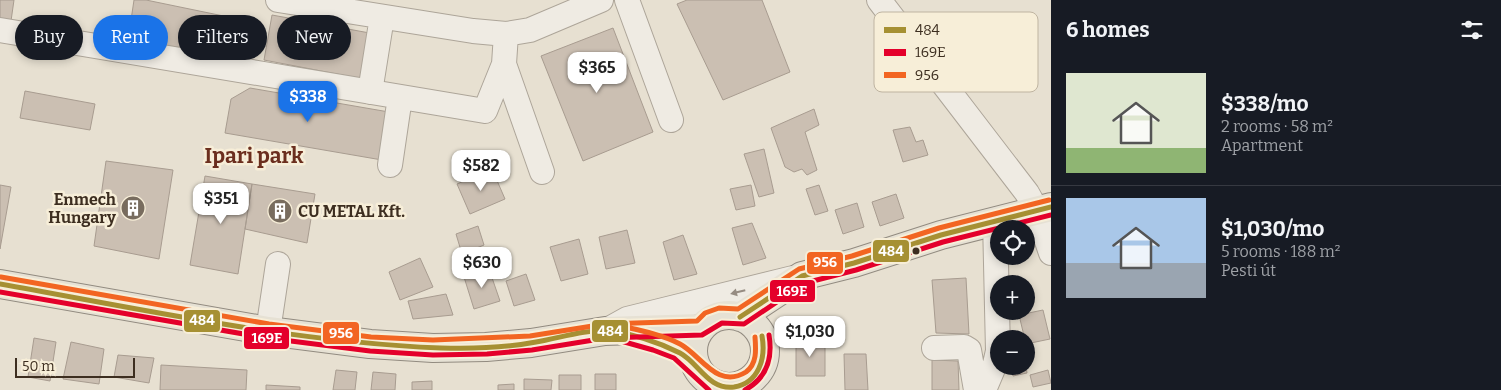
<!DOCTYPE html>
<html lang="en">
<head>
<meta charset="utf-8">
<style>
  :root { --surface:#171b24; --page:#242831; --text:#f1f3f6; --muted:#9ea1a6; --line:#363941; --accent:#1a73e8 }
  body { margin:0; font-family:Bitter,serif; background:var(--page); color:var(--text); height:100vh; display:flex; flex-direction:column; font-size:19px; white-space:nowrap }
  * { box-sizing:border-box; margin:0 }
  p { font-size:16px; color:var(--muted) }
  .icon { flex:none; width:28px; height:28px; fill:none; stroke:currentColor; stroke-width:2; stroke-linecap:round; stroke-linejoin:round }
  .map { position:relative; flex:1; overflow:hidden }
  .sheet { display:flex; flex-direction:column; background:var(--surface); width:450px }
  .sheet>* { flex:none }
  .hud { position:absolute; left:15px; top:15px; width:475px; height:45px; display:flex; gap:10px }
  .controls { position:absolute; left:990px; top:220px; display:grid; gap:10px }
  .controls a { display:grid; place-items:center; width:45px; height:45px; border-radius:50%; background:var(--surface); box-shadow:0 2px 8px #0003; font-size:25px }
  .scale { position:absolute; left:15px; bottom:12px; width:120px; box-sizing:border-box; padding-left:5px; border:2px solid #3d2e20; border-top:0; font-size:14px; line-height:18px; white-space:nowrap; color:#3d2e20; -webkit-text-stroke:4px #f7eed8; paint-order:stroke }
  .price { position:absolute; translate:-50% -42px; padding:0 11px; border-radius:10px; background:#fff; color:#222; font-size:16px; line-height:32px; filter:drop-shadow(0 1px 2px #0008) }
  .price::after { content:''; position:absolute; left:50%; top:30px; width:15px; height:11px; margin-left:-8px; background:inherit; clip-path:polygon(0 0,100% 0,50% 100%) }
  .price.on { background:var(--accent); color:#fff }
  ul { padding:0; list-style:none }
  li { display:flex; align-items:center; gap:15px; height:125px; padding:0 15px }
  li+li { border-top:1px solid var(--line) }
  li span { display:grid; place-items:center; flex:none; width:140px; height:100px; border-radius:0px; color:#555 }
  li>.icon { margin-inline-start:auto }
  span .icon { width:60px; height:60px; fill:#fffc; stroke-width:1 }
  li b { font-size:21px }
  h2 { display:flex; justify-content:space-between; align-items:center; height:60px; padding:0 15px; font-size:21px }
  .chip { padding:0 18px; border-radius:22px; background:var(--surface); box-shadow:0 2px 8px #0003; font-size:18px; line-height:45px }
  .chip.on { background:var(--accent); color:#fff }
  main { display:flex; flex:1; min-height:0 }
  .map>svg:first-child { display:block }
  .building { fill:#cbbfb2; stroke:#a89c90 }
  .lines { fill:none; stroke-linecap:round; stroke-linejoin:round }
  .minor-casing { stroke:#ada599; stroke-width:26 }
  .major-casing { stroke:#928b80; stroke-width:30 }
  .minor { stroke:#efebe3; stroke-width:24 }
  .major { stroke:#e6e1d4; stroke-width:28 }
  .bus-1-casing { stroke:#f7eed8; stroke-width:9 }
  .bus-2-casing { stroke:#f7eed8; stroke-width:9 }
  .bus-3-casing { stroke:#f7eed8; stroke-width:9 }
  .bus-1 { stroke:#a69033; stroke-width:5 }
  .bus-2 { stroke:#e4002b; stroke-width:5 }
  .bus-3 { stroke:#f26522; stroke-width:5 }
  .oneway { fill:#968c82 }
  .bus-dot { fill:#3d2e20; stroke:#f7eed8; stroke-width:2 }
  .labels { text-anchor:middle; stroke-width:5; stroke-linejoin:round; paint-order:stroke }
  .poi-label { font-size:16px; font-weight:bold; fill:#3d2e20; stroke:#f7eed8; text-anchor:end }
  .district-label { font-size:21px; font-weight:bold; fill:#6b2e1e; stroke:#f7eed8 }
  .key { fill:#f7eed8; stroke:#bfb4a1; stroke-width:1 }
  .key-label { font-size:14px; fill:#3d2e20 }
  .line-badge { stroke:#f7eed8; stroke-width:2 }
  .badge-label { font-size:14px; text-anchor:middle; font-weight:bold; fill:#fff }
</style>
</head>
<body>
<main>
<div class="map">
<svg width="1051" height="390" viewBox="0 0 1051 390">
  <rect width="100%" height="100%" fill="#e7e0d1"/>
  <path class="building" d="M0,0H14L11,21L0,19Z
    M134,0H146L238,19L230,62L127,47Z
    M687,0H762L790,72L723,100L677,4Z
    M272,15L375,34L368,80L264,60Z
    M613,28L653,132L583,161L541,56Z
    M250,88L389,112L382,160L225,133L231,99Z
    M25,91L95,104L90,130L20,118Z
    M814,109L819,125L805,132L817,170L807,175L802,169L794,172L785,167L771,128Z
    M910,127L916,142L923,140L928,155L903,162L893,130Z
    M764,149L774,193L759,197L744,154Z
    M106,161L173,170L159,259L94,246Z
    M492,169L505,199L470,214L457,184Z
    M205,176L252,184L238,274L190,265Z
    M252,184L315,194L307,243L245,229Z
    M0,185L11,187L0,249Z
    M751,185L755,206L736,210L730,189Z
    M819,185L828,211L815,215L806,189Z
    M896,194L904,218L880,226L872,202Z
    M857,203L864,227L843,234L835,210Z
    M752,223L766,258L743,265L732,228Z
    M478,226L484,245L462,254L456,234Z
    M627,230L635,263L606,269L599,237Z
    M683,235L697,274L674,280L663,242Z
    M579,239L588,274L561,281L550,247Z
    M420,258L433,287L400,300L389,272Z
    M489,269L500,301L474,309L464,277Z
    M526,274L535,300L514,306L506,281Z
    M966,278L969,334L936,333L932,280Z
    M446,294L453,315L413,319L408,301Z
    M1043,310L1050,339L1026,344L1019,315Z
    M34,338L56,342L50,381L28,377Z
    M796,339H825V376H796Z
    M71,342L104,349L99,384L63,379Z
    M844,354H866L868,390H845Z
    M118,355L154,358L149,383L114,377Z
    M932,360L958,361L959,390H932Z
    M161,365L247,370L246,390H160Z
    M1011,366H1026L1027,373L1013,376Z
    M336,370L357,372L355,390H333Z
    M1048,370L1051,383L1033,387L1030,375Z
    M373,372L396,374L395,390H371Z
    M595,374H616V390H595Z
    M559,375H581V390H559Z
    M524,379L552,380L551,390H524Z
    M432,381V390H412V382Z
    M514,384V390H498V385Z
    M266,385L300,387V390H266Z"/>
  <g class="lines">
    <defs>
      <path id="minor" d="M278,0L473,31L506,34L530,30L601,0
        M627,0L671,120
        M879,0L1027,193L1036,209L1051,253
        M0,30L485,111L504,64L506,34
        M504,64L542,172
        M370,92L382,17
        M390,165L400,97
        M609,329L627,319L793,278
        M268,331L278,264
        M934,348L964,347L969,350L976,390
        M708,381L712,390
        M746,390L752,379
        M984,390L995,364L998,351L995,220"/>
      <path id="major" d="M0,284L268,331L370,344L433,348L486,347L531,343L605,331L700,328
        M693 351a36 36 0 1 1 72 0a36 36 0 1 1-72 0Z
        M740,317L802,276L854,263L941,235L1051,207"/>
    </defs>
    <use href="#minor" class="minor-casing"/>
    <use href="#major" class="major-casing"/>
    <use href="#minor" class="minor"/>
    <use href="#major" class="major"/>
    <defs>
      <path id="bus-1" d="M0,284C146,310 292,342 441,348C473,349 505,348 536,342C560,338 585,329 609,331C633,334 658,342 680,353C699,363 708,390 734,387C759,383 766,358 762,336
        M740,317L802,276L854,263L941,235L1051,207"/>
      <path id="bus-2" d="M0,292L267,338L370,351L433,355L487,354L532,350L606,338L702,335L722,323L744,324L805,283L856,270L943,242L1051,215
        M621,341L653,350L674,358L709,390
        M745,390C767,378 773,359 769,335"/>
      <path id="bus-3" d="M1,277L269,324L371,337L433,340L530,336L605,324L697,321L705,313L719,308L738,309L799,269L852,256L939,228L1049,200
        M625,327C643,331 662,335 680,344C701,355 717,390 746,372C757,364 756,350 755,337"/>
    </defs>
    <use href="#bus-1" class="bus-1-casing"/>
    <use href="#bus-2" class="bus-2-casing"/>
    <use href="#bus-3" class="bus-3-casing"/>
    <use href="#bus-1" class="bus-1"/>
    <use href="#bus-2" class="bus-2"/>
    <use href="#bus-3" class="bus-3"/>
  </g>
  <defs><path id="oneway-solid" d="M-6-.8H1V-3.2L6.5 0L1 3.2V.8H-6Z" transform="scale(1.25)"/></defs>
  <use class="oneway" href="#oneway-solid" transform="translate(738 292) rotate(166)"/>
  <defs>
    <symbol id="building-disc" viewBox="-11 -11 22 22"><circle r="9.5" fill="#786c5e" stroke="#f7eed8"/><path d="M-4-6H4V6H1V3H-1V6H-4ZM-2.5-4.3h1.7v1.8h-1.7ZM.8-4.3h1.7v1.8H.8ZM-2.5-1h1.7V.8h-1.7ZM.8-1h1.7V.8H.8Z" fill="#fff"/></symbol>
  </defs>
  <g fill-rule="evenodd">
    <use href="#building-disc" x="119" y="194" width="28" height="28"/>
    <use href="#building-disc" x="266" y="197" width="28" height="28"/>
  </g>
  <circle class="bus-dot" cx="916" cy="251" r="4.5"/>
  <g class="labels">
    <g class="poi-label">
      <text x="116" y="205">Enmech<tspan x="116" dy="18">Hungary</tspan></text>
      <text x="298" y="217" text-anchor="start">CU METAL Kft.</text>
    </g>
    <g class="district-label">
      <text x="254" y="163">Ipari park</text>
    </g>
  </g>
  <rect x="874" y="12" width="164" height="80" rx="8" class="key"/>
  <rect x="884" y="27" width="22" height="6" fill="#a69033"/>
  <rect x="884" y="49" width="22" height="7" fill="#e4002b"/>
  <rect x="884" y="72" width="22" height="6" fill="#f26522"/>
  <g class="key-label">
    <text x="915" y="35">484</text>
    <text x="915" y="57">169E</text>
    <text x="915" y="80">956</text>
  </g>
  <g class="line-badge">
    <rect x="872" y="239" width="38" height="24" rx="5" fill="#a69033"/>
    <rect x="806" y="251" width="38" height="24" rx="5" fill="#f26522"/>
    <rect x="769" y="279" width="47" height="24" rx="5" fill="#e4002b"/>
    <rect x="183" y="309" width="38" height="24" rx="5" fill="#a69033"/>
    <rect x="591" y="319" width="38" height="24" rx="5" fill="#a69033"/>
    <rect x="322" y="321" width="38" height="24" rx="5" fill="#f26522"/>
    <rect x="243" y="326" width="47" height="24" rx="5" fill="#e4002b"/>
  </g>
  <g class="badge-label">
    <text x="891" y="256">484</text>
    <text x="825" y="267">956</text>
    <text x="792" y="296">169E</text>
    <text x="202" y="325">484</text>
    <text x="610" y="336">484</text>
    <text x="341" y="338">956</text>
    <text x="267" y="343">169E</text>
  </g>
</svg>
<div class="controls">
<a><svg class="icon" aria-label="locate" viewBox="0 0 24 24"><circle cx="12" cy="12" r="6"/><path d="M12 2v4M12 18v4M2 12h4M18 12h4"/></svg></a>
<a>+</a>
<a>−</a>
</div>
<div class="scale">50 m</div>
<b class="price" style="left:597px;top:94px">$365</b>
<b class="price on" style="left:308px;top:123px">$338</b>
<b class="price" style="left:481px;top:192px">$582</b>
<b class="price" style="left:221px;top:225px">$351</b>
<b class="price" style="left:482px;top:289px">$630</b>
<b class="price" style="left:810px;top:358px">$1,030</b>
<div class="hud">
<a class="chip">Buy</a>
<a class="chip on">Rent</a>
<a class="chip">Filters</a>
<a class="chip">New</a>
</div>
</div>
<section class="sheet">
<h2>6 homes<svg class="icon" aria-label="filters" viewBox="0 0 24 24"><path d="M4 7h16M4 17h16"/><circle cx="9" cy="7" r="2"/><circle cx="15" cy="17" r="2"/></svg></h2>
<ul>
<li><span style="background:linear-gradient(#dfe7d0 75%,#8fb573 0)"><svg class="icon" aria-label="home" viewBox="0 0 24 24"><path d="M3 11l9-7 9 7M6 9v11h12V9"/></svg></span><div><b>$338/mo</b><p>2 rooms · 58 m²</p><p>Apartment</p></div></li>
<li><span style="background:linear-gradient(#a9c7e8 65%,#9aa5b1 0)"><svg class="icon" aria-label="home" viewBox="0 0 24 24"><path d="M3 11l9-7 9 7M6 9v11h12V9"/></svg></span><div><b>$1,030/mo</b><p>5 rooms · 188 m²</p><p>Pesti út</p></div></li>
</ul>
</section>
</main>
</body>
</html>
